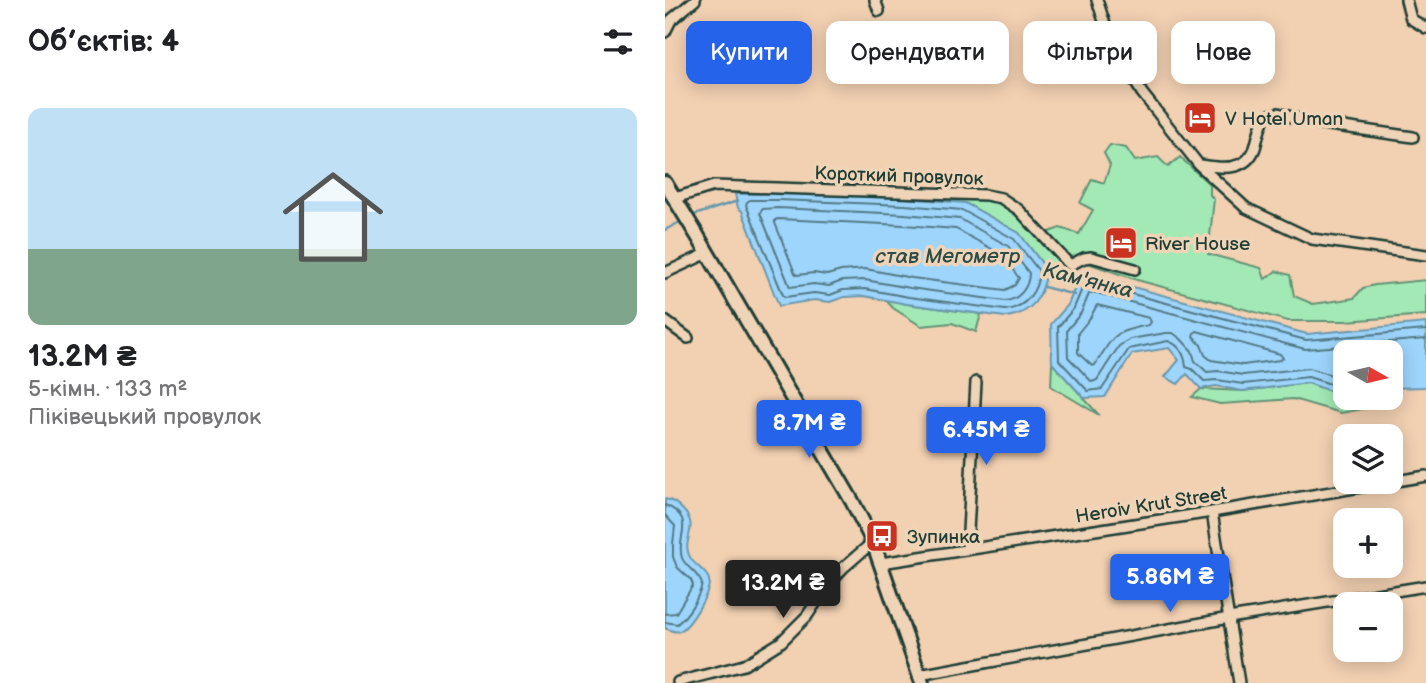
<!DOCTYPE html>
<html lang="uk">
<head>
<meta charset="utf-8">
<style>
  :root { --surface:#fff; --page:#f2f2f2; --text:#202124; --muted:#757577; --line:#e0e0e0; --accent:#2563eb }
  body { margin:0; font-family:"Balsamiq Sans",sans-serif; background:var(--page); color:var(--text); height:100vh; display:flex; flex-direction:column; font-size:26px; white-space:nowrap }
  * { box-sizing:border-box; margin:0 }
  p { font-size:23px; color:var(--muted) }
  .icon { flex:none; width:38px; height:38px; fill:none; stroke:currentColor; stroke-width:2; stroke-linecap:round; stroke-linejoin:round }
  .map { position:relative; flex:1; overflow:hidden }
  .panel { display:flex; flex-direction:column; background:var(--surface); width:665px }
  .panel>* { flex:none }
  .banner { position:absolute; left:21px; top:21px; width:634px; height:63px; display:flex; gap:14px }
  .needle { width:46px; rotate:98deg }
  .controls { position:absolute; left:668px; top:340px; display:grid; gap:14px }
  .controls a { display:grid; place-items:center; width:70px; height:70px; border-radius:14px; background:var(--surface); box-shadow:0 4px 18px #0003; font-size:35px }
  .price { position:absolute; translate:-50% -60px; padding:0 16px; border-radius:7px; background:var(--accent); color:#fff; font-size:23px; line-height:46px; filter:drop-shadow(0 2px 4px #0008) }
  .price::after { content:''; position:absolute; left:50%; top:42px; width:21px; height:16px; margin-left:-10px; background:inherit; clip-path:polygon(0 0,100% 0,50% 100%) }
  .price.current { background:#222; color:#fff }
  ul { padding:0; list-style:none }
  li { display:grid; align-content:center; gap:14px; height:371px; padding:0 28px }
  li+li { border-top:2px solid var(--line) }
  li span { display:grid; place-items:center; height:217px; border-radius:14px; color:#555 }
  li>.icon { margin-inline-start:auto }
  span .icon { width:126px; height:126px; fill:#fffc; stroke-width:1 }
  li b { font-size:30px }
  h2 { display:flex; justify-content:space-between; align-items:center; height:84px; padding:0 28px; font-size:30px }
  .chip { padding:0 24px; border-radius:14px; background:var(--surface); box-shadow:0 4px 18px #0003; font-size:24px; line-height:63px }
  .chip.current { background:var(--accent); color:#fff }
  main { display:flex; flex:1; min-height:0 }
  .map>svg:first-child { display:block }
  .green { fill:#a3e9b5; stroke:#619374; stroke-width:2 }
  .water { fill:#9ed5fd; stroke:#6b98ad; stroke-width:2 }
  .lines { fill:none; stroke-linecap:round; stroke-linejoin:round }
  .shore { stroke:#527a84; stroke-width:2 }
  .stream { stroke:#6b98ad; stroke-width:2.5 }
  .minor-casing { stroke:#1f3d34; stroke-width:14 }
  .secondary-casing { stroke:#1f3d34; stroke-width:18 }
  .minor { stroke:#f0d4b7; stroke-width:9 }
  .secondary { stroke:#f0d4b7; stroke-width:12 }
  .labels { text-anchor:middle; stroke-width:7; stroke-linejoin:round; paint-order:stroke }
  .poi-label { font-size:19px; fill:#1f3d34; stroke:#f0d4b7; text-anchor:start }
  .street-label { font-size:19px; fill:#1f3d34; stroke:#f0d4b7 }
  .water-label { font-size:21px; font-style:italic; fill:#2c4c48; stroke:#f0d4b7 }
</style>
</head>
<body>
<main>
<section class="panel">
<h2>Об’єктів: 4<svg class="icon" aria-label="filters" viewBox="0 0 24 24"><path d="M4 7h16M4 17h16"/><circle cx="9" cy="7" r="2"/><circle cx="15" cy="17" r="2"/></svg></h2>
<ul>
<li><span style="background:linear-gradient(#bfe0f5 65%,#7fa58c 0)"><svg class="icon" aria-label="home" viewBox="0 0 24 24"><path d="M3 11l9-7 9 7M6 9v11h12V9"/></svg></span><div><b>13.2M ₴</b><p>5-кімн. · 133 m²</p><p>Піківецький провулок</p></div></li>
</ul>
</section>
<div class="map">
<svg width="761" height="683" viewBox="0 0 761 683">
  <rect width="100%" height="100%" fill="#f2d0b2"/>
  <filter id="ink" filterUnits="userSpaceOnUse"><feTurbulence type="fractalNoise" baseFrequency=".0143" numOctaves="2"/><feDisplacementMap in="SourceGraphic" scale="14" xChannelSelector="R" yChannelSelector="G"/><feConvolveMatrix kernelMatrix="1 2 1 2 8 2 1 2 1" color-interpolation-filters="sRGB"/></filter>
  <g filter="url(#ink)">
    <path class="green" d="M445,145L461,148L470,161L493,157L503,167L515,157L545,185V195L549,199L543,254L596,268L600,279L611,271L625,275L629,296L648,304L677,300L689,298L698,288L710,285L761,280V315L680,321H623L472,280L414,260L394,262L382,270L354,233L300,203L240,198L242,192L336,198L376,235L395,228L414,234L428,210L415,203L427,179L439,183L445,165L439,153Z
      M219,298L242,304L316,314L311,332L287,323L256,326L228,308Z
      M387,363L434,415L386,386Z
      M643,383L668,392L681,391V397H710L714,406L676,413L628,399L555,404L527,397L536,389L577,391Z"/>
    <path class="water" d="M113,193L240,198L300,203L354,233L382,270C378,296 368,314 340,317L242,304L199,296L179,297L165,302L149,300L114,306L77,211L73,208L70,194Z
      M416,273L642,334L761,323V387L726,388V352H681V391L668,392L643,383L577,391L551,386L536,389L522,374L513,384L500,377L514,360L504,348L467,354L440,397L419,398L387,363L386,324L403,305Z
      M0,499C8,500 12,504 18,510C35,527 17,539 24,555C28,566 41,569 44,580C46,592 25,626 15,631C10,633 4,630 0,628Z"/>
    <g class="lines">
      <path class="shore" d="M85,200H113L240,205L297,210L349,239L374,271C373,291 361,308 340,310L244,297L200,289L178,290L165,295L149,293L120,297L118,295L81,205L82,202Z
        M113,208L239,214L295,219L343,246L364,273C364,287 354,300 340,301L245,288L200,280L177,281L164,286L149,284L125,287L95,213L97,209Z
        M113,219L239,225L291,229L336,254L354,278L350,285L340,290L247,278L201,269L176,271L162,275L149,273L132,275L130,273L110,223V220Z
        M432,305L484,318L486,322L484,325C447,332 450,334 430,365L427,366L413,353V333L425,318Z
        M532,331L615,354L618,358L615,360L578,365L546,360L540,355L536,345L528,336L529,333Z
        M681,375L670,376L644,368L578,375L553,371L542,372L530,361L527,351L516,339L508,333H501L465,339L454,346L432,380L427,382L403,357L402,330L416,313L424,294L428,292L640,349L761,339
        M681,384L669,385L643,377L578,384L552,380L539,381L527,369L521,367C520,356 515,345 503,341L464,349L437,389L423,391L394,360L393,327L409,308L419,284L422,282L641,340L761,330
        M0,505C33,519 10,536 17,558C21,568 33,572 37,584C34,598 23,615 12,624L0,622
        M0,515L10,526L8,544V557L12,567L26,580L28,585L11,613L0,614"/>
      <path class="stream" d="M26,216L73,201
        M0,230L17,221
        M379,287L410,295"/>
      <defs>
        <path id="minor" d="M210,0L214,11
          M432,0L446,42L477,93L534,165L581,208L647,239L761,255
          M741,0L746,19L761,28
          M0,32L6,20L30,0
          M536,165C556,168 581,172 590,148C593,137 595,126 600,116L613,113L643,122L748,137
          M10,198L49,186L321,195L336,198L354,210L405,265L419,258L426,257L470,269
          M0,273L43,253
          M0,321L23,338
          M547,512L574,683
          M302,550L311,382
          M216,563L547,512L761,476
          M254,675L564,618L761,586
          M13,682L79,665L116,642L142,616L163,584L179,567L208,542"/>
        <path id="secondary" d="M0,183L32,235L187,501L208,542L257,683"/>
      </defs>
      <use href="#minor" class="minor-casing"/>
      <use href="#secondary" class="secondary-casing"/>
      <use href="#minor" class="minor"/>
      <use href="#secondary" class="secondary"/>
    </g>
  </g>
  <defs>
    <symbol id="hotel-square" viewBox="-11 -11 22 22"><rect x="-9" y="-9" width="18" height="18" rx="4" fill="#c8321e" stroke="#f0d4b7"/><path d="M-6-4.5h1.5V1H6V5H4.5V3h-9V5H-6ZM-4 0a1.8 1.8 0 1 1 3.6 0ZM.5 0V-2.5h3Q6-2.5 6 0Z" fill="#fff"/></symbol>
    <symbol id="bus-square" viewBox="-11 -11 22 22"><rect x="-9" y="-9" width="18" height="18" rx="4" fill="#c8321e" stroke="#f0d4b7"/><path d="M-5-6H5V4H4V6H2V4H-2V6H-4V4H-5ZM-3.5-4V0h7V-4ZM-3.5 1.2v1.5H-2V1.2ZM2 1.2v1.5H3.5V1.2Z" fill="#fff"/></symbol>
  </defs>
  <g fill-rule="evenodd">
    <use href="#hotel-square" x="516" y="99" width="38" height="38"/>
    <use href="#hotel-square" x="437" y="224" width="38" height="38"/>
    <use href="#bus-square" x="198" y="517" width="38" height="38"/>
  </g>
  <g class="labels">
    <g class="poi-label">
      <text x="560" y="125">V Hotel Uman</text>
      <text x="480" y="250">River House</text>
      <text x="242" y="543">Зупинка</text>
    </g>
    <g class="street-label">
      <text transform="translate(234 175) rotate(2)" y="7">Короткий провулок</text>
      <text transform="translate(486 504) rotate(-9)" y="7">Heroiv Krut Street</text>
    </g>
    <g class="water-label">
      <text x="283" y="263">став Мегометр</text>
      <text transform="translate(423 280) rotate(14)" y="7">Кам'янка</text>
    </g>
  </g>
</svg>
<div class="controls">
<a><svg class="needle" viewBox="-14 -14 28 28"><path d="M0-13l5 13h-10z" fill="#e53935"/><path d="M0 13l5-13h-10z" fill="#757577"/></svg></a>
<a><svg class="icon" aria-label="layers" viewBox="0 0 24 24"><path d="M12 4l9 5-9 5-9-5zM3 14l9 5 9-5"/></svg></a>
<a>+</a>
<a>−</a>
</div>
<b class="price" style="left:144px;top:460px">8.7M ₴</b>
<b class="price" style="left:321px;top:467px">6.45M ₴</b>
<b class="price" style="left:505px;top:614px">5.86M ₴</b>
<b class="price current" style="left:118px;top:620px">13.2M ₴</b>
<div class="banner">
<a class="chip current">Купити</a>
<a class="chip">Орендувати</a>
<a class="chip">Фільтри</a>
<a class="chip">Нове</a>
</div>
</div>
</main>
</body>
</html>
